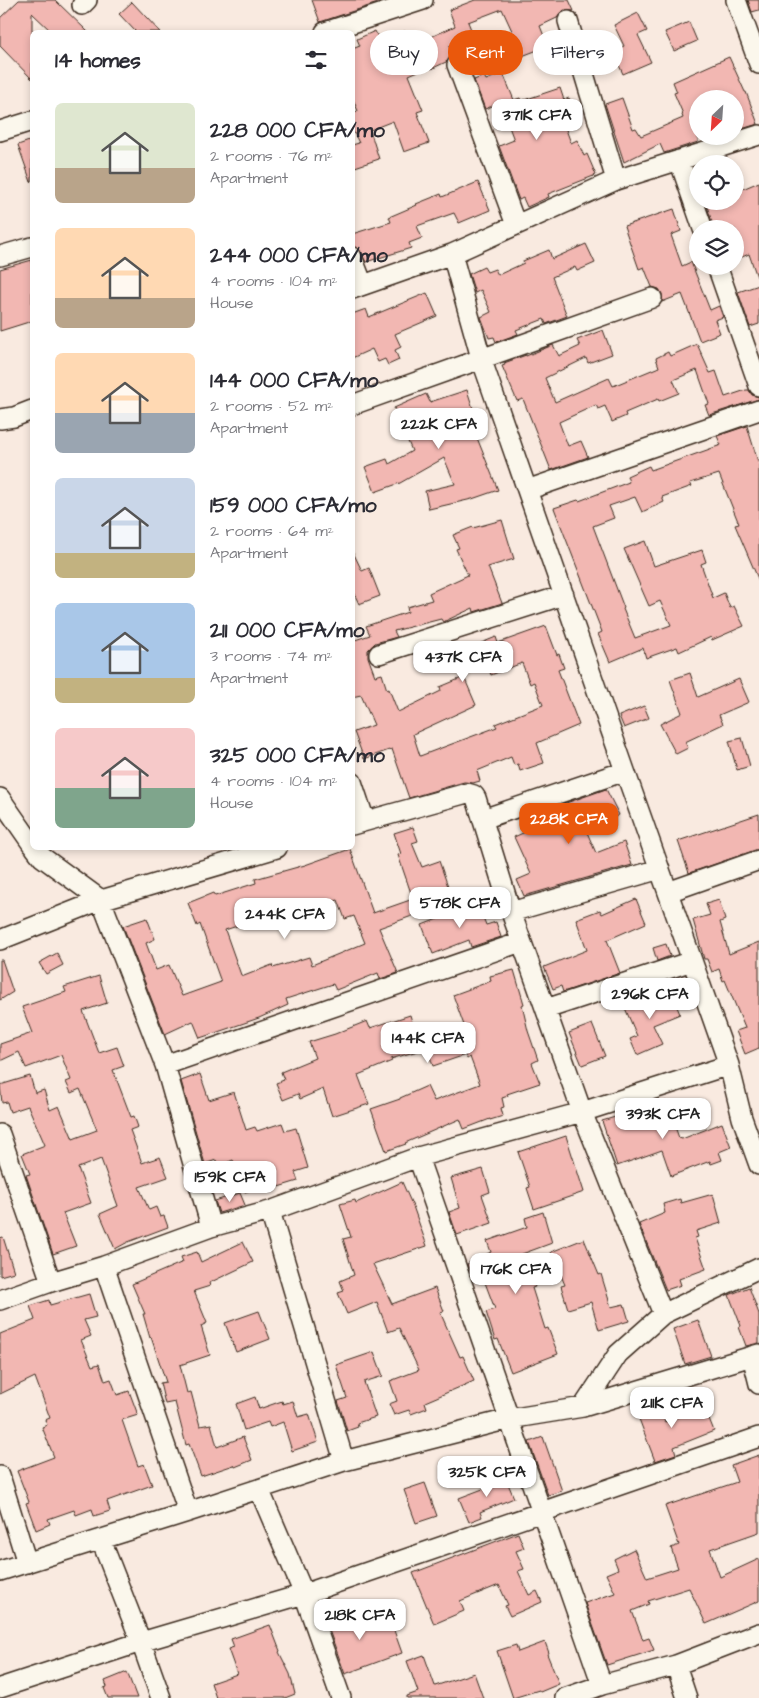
<!DOCTYPE html>
<html lang="en">
<head>
<meta charset="utf-8">
<style>
  :root { --surface:#fff; --page:#f7f7f7; --text:#2b2b33; --muted:#7c7c81; --accent:#ea580c }
  body { margin:0; font-family:"Architects Daughter",sans-serif; background:var(--page); color:var(--text); height:100vh; display:flex; flex-direction:column; font-size:19px; white-space:nowrap }
  * { box-sizing:border-box; margin:0 }
  p { font-size:16px; color:var(--muted) }
  .icon { flex:none; width:28px; height:28px; fill:none; stroke:currentColor; stroke-width:2; stroke-linecap:round; stroke-linejoin:round }
  .map { position:relative; flex:1; overflow:hidden }
  .details { position:absolute; left:30px; top:30px; width:325px; height:820px; display:flex; flex-direction:column; background:var(--surface); border-radius:8px; box-shadow:0 2px 8px #0003 }
  .details>* { flex:none }
  .hud { position:absolute; left:370px; top:30px; width:314px; height:45px; display:flex; gap:10px }
  .needle { width:32px; rotate:205deg }
  .buttons { position:absolute; left:689px; top:90px; display:grid; gap:10px }
  .buttons a { display:grid; place-items:center; width:55px; height:55px; border-radius:50%; background:var(--surface); box-shadow:0 2px 8px #0003; font-size:25px }
  .price { position:absolute; translate:-50% -42px; padding:0 11px; border-radius:10px; background:#fff; color:#222; font-size:16px; line-height:32px; filter:drop-shadow(0 1px 2px #0008) }
  .price::after { content:''; position:absolute; left:50%; top:30px; width:15px; height:11px; margin-left:-8px; background:inherit; clip-path:polygon(0 0,100% 0,50% 100%) }
  .price.selected { background:var(--accent); color:#fff }
  ul { padding:0; list-style:none }
  li { display:flex; align-items:center; gap:15px; height:125px; padding:0 25px }
  li span { display:grid; place-items:center; flex:none; width:140px; height:100px; border-radius:8px; color:#555 }
  li>.icon { margin-inline-start:auto }
  span .icon { width:60px; height:60px; fill:#fffc; stroke-width:1 }
  li b { font-size:21px }
  h2 { display:flex; justify-content:space-between; align-items:center; height:60px; padding:0 25px; font-size:21px }
  .chip { padding:0 18px; border-radius:22px; background:var(--surface); box-shadow:0 2px 8px #0003; font-size:18px; line-height:45px }
  .chip.selected { background:var(--accent); color:#fff }
  .map>svg:first-child { display:block }
  .building { fill:#f2b7b2; stroke:#3b2a1e; fill-rule:evenodd }
  .lines { fill:none; stroke-linecap:round; stroke-linejoin:round }
  .minor-casing { stroke:#3b2a1e; stroke-width:22 }
  .minor { stroke:#fbf7ec; stroke-width:19 }
</style>
</head>
<body>
<div class="map">
<svg width="759" height="1698" viewBox="0 0 759 1698">
  <rect width="100%" height="100%" fill="#f9eae0"/>
  <filter id="ink" filterUnits="userSpaceOnUse"><feTurbulence type="fractalNoise" baseFrequency=".02" numOctaves="2"/><feDisplacementMap in="SourceGraphic" scale="10" xChannelSelector="R" yChannelSelector="G"/><feConvolveMatrix kernelMatrix="1 2 1 2 8 2 1 2 1" color-interpolation-filters="sRGB"/></filter>
  <g filter="url(#ink)">
    <path class="building" d="M19,0H55L88,32H52L32,13V79L0,46V18Z
      M312,0H387L320,22Z
      M475,0H569L574,11L564,10L560,14L557,18L540,26L548,46L517,58L508,35L513,33L502,9L468,22L474,37L449,46L453,55L446,62L431,69L430,66L409,75L423,110L417,112L429,143L404,152L393,121L370,130L379,159L355,167L352,160V145L359,143L352,129V113L358,111L352,97V49L360,46L357,39L375,31L380,41L405,31L411,46L455,26L449,10Z
      M748,0H759V10L752,12Z
      M132,2L160,32H136L119,14Z
      M638,13L647,31L638,35L651,62L623,74L613,52L624,46L614,25Z
      M689,22L697,41L674,51L665,32Z
      M729,57L745,92H746L758,124L735,131V99H698V142L664,153L660,144L624,162L605,104L622,98L633,129L636,128L641,136L683,118L682,115L683,114L674,93L677,92L673,82Z
      M503,73L514,100L520,98L521,101L560,88L564,100L569,98L574,112L561,116L571,143L577,140L584,156L587,154L596,175L548,194L549,197L527,207L523,198L519,200L499,146L514,140L500,103L485,109L474,80L484,76L486,80Z
      M32,140V181L31,182L18,145Z
      M478,182L490,210L459,223L454,213L417,226L422,238L409,243L411,248L366,262L359,249L352,246V234L391,222L389,217L417,205L416,204L441,194L442,197Z
      M759,182V277H757L749,254L735,260V229H714L707,206L719,201H735V197L740,195L738,191Z
      M674,209L681,231L671,235L682,266L691,262L710,310L719,306L723,317L715,320L720,333L700,341L682,294L662,302V294L659,289L652,287L644,267L639,269L624,226Z
      M586,244L595,263L577,271L575,267L552,277L567,316L546,324L544,319L516,330L518,334L496,342L494,337L489,338L481,317L491,312L481,290L475,293L469,274L484,267L487,272L495,269L498,275L524,263L523,261L549,250L552,259Z
      M32,260V321L0,331V269Z
      M759,285V324L750,327L738,292Z
      M427,293L437,316L395,334L401,347L395,350L399,360L388,365L385,359L378,362L372,349L352,358V314L366,309L369,317Z
      M603,330L612,354L588,363L586,358L545,378L555,402L609,378L613,386L659,367L656,358L668,352L670,356L697,344L710,373L716,371L725,397L746,390H749L752,395L759,397V399L709,415L705,405L709,404L697,370L673,380L679,393L659,401L658,399L625,413L626,416L612,422L605,406L598,409L596,405L559,422L568,446L581,441L588,457L551,470L523,399L517,401L502,366L505,365L504,363L526,355V356L553,345L559,356L580,346L577,340Z
      M467,390L477,421L471,423L498,490L472,499L429,509L425,491L455,484L444,458L400,483L375,492L365,467L387,459L389,464L412,451L394,408L426,394L430,402Z
      M747,426L759,465V581L735,525L739,524L719,474L690,483L692,486L662,497L664,502L642,512L635,497L609,506L614,518L593,526L624,608L623,609L635,638L671,625L660,601L649,606L624,549L645,541L654,566L702,550L706,562L701,564L713,598L724,593L730,608L734,606L744,626L712,640L711,637L679,652L677,647L646,658L643,648L610,662L598,634L602,632L554,508L578,500L579,501L629,482L627,476L649,466L651,470L721,445L717,436Z
      M502,520L514,559L488,567L502,603L474,612L473,608L443,622L441,619L394,631L397,637L375,643L368,650V657L375,676L382,674L387,690L389,689L398,712L441,691L440,687L464,677L476,705L413,734L420,756L497,727L495,724L543,705L534,682L530,684L522,663L491,675L479,644L496,637L498,643L546,626L557,655L559,654L564,668L558,670L579,725L537,743L544,763L520,771L518,764L514,765L511,757L477,771L480,781L473,783L464,782L409,798L392,749L364,759L354,732L374,725L361,695L352,697V641L370,635L366,626L408,612L407,607L432,600L429,593L468,575L456,549L459,548L453,535L473,527V528Z
      M352,550L362,571L369,568L380,596L359,604L352,589Z
      M690,673L698,697L739,679L749,702L719,715L723,724L685,742L688,748L676,754L660,724L682,713L670,680Z
      M644,706L649,718L624,728L619,716Z
      M742,738L750,766L737,770L729,741Z
      M606,789L619,815L586,830L596,853L624,842L632,865L524,896L517,880L531,874L514,837L532,829L530,826L552,818L549,809Z
      M759,814V849L689,873L678,841Z
      M413,827L418,841L412,843L422,867L439,861L449,889L418,899L423,912L379,928L398,973L380,979L378,973L336,990L333,984L286,999L288,1005L259,1018L200,1038L193,1021L165,1034L123,926L147,918L155,939L146,943L156,970L169,965L182,996L221,982L200,924L197,926L188,903L213,893L215,896L256,883L255,879L305,865L350,849L373,913L413,899L398,855L401,854L394,833ZM338,900L345,919L354,916L365,943L312,965L309,957L273,968L272,965L244,976L241,975L225,930L307,903L309,909Z
      M636,899L646,923L607,940L620,973L563,992L561,986L553,989L544,967L587,950L576,919L600,910L602,914Z
      M719,900L725,920L720,922L729,954L759,942V1048L745,1054L736,1031L745,1028L725,980L723,981L719,969L712,972L707,959H704L693,920L710,915L706,904Z
      M477,901L486,925L496,922L501,937L471,947L469,940L433,954L422,925L458,911L457,909Z
      M666,944L670,956L657,961L653,948Z
      M57,953L63,965L46,974L39,963Z
      M0,960H2L13,992L0,1000Z
      M514,970L524,1004L522,1005L528,1031L538,1060L532,1063L540,1083L507,1094L508,1096L502,1098L504,1107L501,1108L503,1116L490,1120V1119L464,1129L460,1119L405,1143L406,1144L386,1151L371,1109L400,1099V1098L427,1086L434,1101L480,1084L470,1057L467,1059L465,1055L433,1066L427,1048L391,1059L392,1061L358,1075L369,1104L332,1116L323,1089L300,1099L298,1094L283,1100L276,1083L284,1080L281,1072L315,1058L309,1042L335,1034L367,1021L370,1028L410,1015L417,1039L440,1031L442,1036L465,1028L453,995L491,981L490,976Z
      M99,976L107,1003L83,1011L99,1053L117,1047L124,1066L113,1070L131,1117L134,1116L138,1127L130,1130L142,1163L160,1157L168,1177L139,1187L149,1210L156,1207L160,1217L164,1216L168,1227L128,1242L115,1249L100,1214L118,1206L101,1159L78,1168L91,1203L63,1213L76,1246L53,1254L26,1175L30,1174L22,1154L45,1145L28,1106L10,1112L7,1102L2,1103L0,1085L30,1076L35,1093L44,1090L50,1110L59,1106L73,1139L97,1130L80,1089L71,1093L66,1082L71,1080L61,1055L26,1068L19,1052L0,1061V1044L32,1033L22,1007L66,992L64,987Z
      M670,990L680,1014L653,1025L662,1044L637,1055L630,1039L637,1036L625,1008Z
      M592,1024L605,1056L582,1065L569,1033Z
      M200,1074L209,1100L234,1092L246,1130L255,1127L257,1131L282,1123L285,1131L296,1128L308,1168L295,1172L298,1181L275,1188L273,1182L245,1192L233,1160L219,1166L216,1160L205,1164L181,1081Z
      M666,1101L679,1138L682,1139L722,1123L731,1147L719,1152L722,1160L711,1164L710,1161L671,1176L662,1150L617,1166L602,1121L625,1114L626,1116Z
      M566,1136L584,1192L534,1209L527,1188L530,1187L518,1152Z
      M483,1169L490,1192L482,1195L492,1223L457,1235L449,1212L460,1208L451,1178Z
      M402,1182L414,1209L427,1246L373,1264L392,1304L435,1288L444,1311L440,1312L460,1357L463,1356L474,1381L425,1402L427,1408L411,1414L409,1410L394,1415L389,1404L397,1401L390,1381L419,1370L399,1328L388,1332L377,1302L347,1314L338,1293L344,1291L340,1281L354,1275L343,1239L351,1237L340,1204L355,1200L356,1203Z
      M240,1193L245,1205L219,1213L215,1201Z
      M713,1194L721,1223L696,1231L698,1237L695,1238L706,1269L679,1279L681,1285L666,1290L639,1224L665,1213L663,1204L680,1199L681,1203Z
      M543,1212L552,1243L522,1254L535,1287L532,1288L545,1329L548,1328L558,1354L511,1372L498,1339L495,1340L486,1312L495,1309L481,1272L472,1277L467,1264L491,1252L487,1241L527,1227L525,1218Z
      M3,1237L14,1272L0,1276V1238Z
      M584,1239L599,1275L601,1274L611,1307L624,1304L629,1321L599,1330L591,1302L568,1309L561,1286L565,1285L551,1252Z
      M243,1242L253,1262L209,1283L210,1286L194,1291L207,1323L201,1326L210,1355L180,1365L187,1393L191,1392L200,1426L211,1424L217,1447L243,1437L252,1460L235,1467L234,1465L201,1476L189,1444L186,1445L175,1402L165,1404L160,1383L166,1382L151,1337L150,1338L143,1314H145L132,1284L183,1262L181,1257L197,1252L201,1262Z
      M749,1287L759,1314V1343L746,1346L739,1327L741,1326L729,1295Z
      M89,1294L96,1317L84,1320L91,1336L81,1340L92,1366L99,1364L105,1381L111,1379L117,1395L129,1391L138,1415L122,1420L138,1466L144,1464L152,1485L107,1501L110,1511L94,1516L92,1509L76,1515L74,1510L48,1519L50,1524L36,1530L26,1503L29,1502L17,1471L54,1457L42,1427L47,1425L45,1420L50,1418L35,1377L0,1394V1334L35,1320L30,1306L49,1300L50,1305Z
      M259,1311L270,1339L236,1352L225,1323Z
      M698,1320L711,1356L685,1364L673,1329Z
      M374,1352L383,1376L364,1382L376,1417L357,1423L358,1427L347,1431L338,1401L347,1398L336,1365Z
      M255,1397L259,1409L282,1401L283,1404L293,1401L298,1417L309,1414L318,1442L292,1451L283,1422L270,1427L268,1422L244,1430L236,1404Z
      M658,1403L665,1422L704,1406L714,1431L674,1447L676,1454L655,1461L636,1411Z
      M543,1437L562,1491L548,1495L529,1442Z
      M759,1455V1532L710,1549L720,1577L759,1559V1601L706,1624L689,1588L648,1601L649,1604L632,1611L643,1640L649,1638L654,1650L607,1665L585,1603L615,1593L606,1574L618,1569L614,1559L634,1549L647,1578L678,1568L671,1548L679,1545L665,1506L737,1482L731,1465Z
      M504,1474L514,1498L480,1512L482,1517L469,1522L459,1498L488,1487L486,1482Z
      M425,1483L437,1516L416,1523L404,1490Z
      M518,1533L524,1548L516,1551L524,1569L518,1571L529,1595L537,1591L542,1602L510,1616L505,1606L508,1605L499,1585L460,1601L464,1611L434,1624L413,1573Z
      M340,1604L349,1628L376,1619L378,1627L391,1622L402,1653L345,1674L322,1611Z
      M270,1625L280,1651L279,1652L290,1674L295,1694L285,1698H216L211,1683L237,1674L228,1649L234,1647L231,1639Z
      M545,1642L549,1653L547,1654L559,1684L540,1692L539,1690L513,1698L497,1651L516,1645L518,1652Z
      M424,1655L435,1686L474,1673L483,1698H407V1696L418,1692L407,1661Z
      M127,1672L137,1698H108L104,1688L107,1687L105,1681Z"/>
    <g class="lines">
      <defs>
        <path id="minor" d="M736,0L759,64
          M82,5L87,0
          M568,21L616,180
          M325,32L423,0
          M457,65L516,225
          M0,131L32,121
          M759,135L616,180L452,254L481,358L625,771L729,1065L742,1118L759,1165
          M679,160L703,229
          M0,256L32,247
          M352,257L363,285
          M717,266L759,386
          M352,289L452,254
          M352,405L652,298
          M0,419L14,417L32,410
          M527,490L759,410
          M379,654L564,595
          M352,782L365,821
          M0,798L32,844
          M483,819L625,771
          M352,825L467,793L474,795L476,798L511,912L582,1112L663,1314
          M35,848L42,857L101,900L165,1065L211,1227
          M668,892L759,860
          M511,912L660,869
          M0,940L101,900L277,848
          M546,1009L692,961
          M165,1065L521,942
          M0,1134L51,1282
          M418,1157L602,1685
          M270,1211L344,1461
          M104,1266L188,1512
          M0,1300L51,1282L104,1266L211,1227L270,1211L418,1157L582,1112L729,1065
          M759,1354L752,1356L759,1384
          M583,1407L618,1354L663,1314L759,1268
          M0,1476L27,1563
          M259,1489L304,1594L341,1698
          M101,1540L141,1642L161,1698
          M0,1571L188,1512L344,1461L509,1419L583,1407L752,1356
          M676,1665L687,1698
          M0,1688L141,1642L304,1594L759,1437
          M565,1698L602,1685L676,1665L759,1633"/>
      </defs>
      <use href="#minor" class="minor-casing"/>
      <use href="#minor" class="minor"/>
    </g>
  </g>
</svg>
<div class="buttons">
<a><svg class="needle" viewBox="-14 -14 28 28"><path d="M0-13l5 13h-10z" fill="#e53935"/><path d="M0 13l5-13h-10z" fill="#7c7c81"/></svg></a>
<a><svg class="icon" aria-label="locate" viewBox="0 0 24 24"><circle cx="12" cy="12" r="6"/><path d="M12 2v4M12 18v4M2 12h4M18 12h4"/></svg></a>
<a><svg class="icon" aria-label="layers" viewBox="0 0 24 24"><path d="M12 4l9 5-9 5-9-5zM3 14l9 5 9-5"/></svg></a>
</div>
<b class="price" style="left:537px;top:141px">371K CFA</b>
<b class="price" style="left:439px;top:450px">222K CFA</b>
<b class="price" style="left:463px;top:683px">437K CFA</b>
<b class="price selected" style="left:569px;top:845px">228K CFA</b>
<b class="price" style="left:460px;top:929px">578K CFA</b>
<b class="price" style="left:285px;top:940px">244K CFA</b>
<b class="price" style="left:650px;top:1020px">296K CFA</b>
<b class="price" style="left:428px;top:1064px">144K CFA</b>
<b class="price" style="left:663px;top:1140px">393K CFA</b>
<b class="price" style="left:230px;top:1203px">159K CFA</b>
<b class="price" style="left:516px;top:1295px">176K CFA</b>
<b class="price" style="left:672px;top:1429px">211K CFA</b>
<b class="price" style="left:487px;top:1498px">325K CFA</b>
<b class="price" style="left:360px;top:1641px">218K CFA</b>
<div class="hud">
<a class="chip">Buy</a>
<a class="chip selected">Rent</a>
<a class="chip">Filters</a>
</div>
<section class="details">
<h2>14 homes<svg class="icon" aria-label="filters" viewBox="0 0 24 24"><path d="M4 7h16M4 17h16"/><circle cx="9" cy="7" r="2"/><circle cx="15" cy="17" r="2"/></svg></h2>
<ul>
<li><span style="background:linear-gradient(#dfe7d0 65%,#b9a48a 0)"><svg class="icon" aria-label="home" viewBox="0 0 24 24"><path d="M3 11l9-7 9 7M6 9v11h12V9"/></svg></span><div><b>228 000 CFA/mo</b><p>2 rooms · 76 m²</p><p>Apartment</p></div></li>
<li><span style="background:linear-gradient(#ffd9b3 70%,#b9a48a 0)"><svg class="icon" aria-label="home" viewBox="0 0 24 24"><path d="M3 11l9-7 9 7M6 9v11h12V9"/></svg></span><div><b>244 000 CFA/mo</b><p>4 rooms · 104 m²</p><p>House</p></div></li>
<li><span style="background:linear-gradient(#ffd9b3 60%,#9aa5b1 0)"><svg class="icon" aria-label="home" viewBox="0 0 24 24"><path d="M3 11l9-7 9 7M6 9v11h12V9"/></svg></span><div><b>144 000 CFA/mo</b><p>2 rooms · 52 m²</p><p>Apartment</p></div></li>
<li><span style="background:linear-gradient(#c9d6e8 75%,#c2b280 0)"><svg class="icon" aria-label="home" viewBox="0 0 24 24"><path d="M3 11l9-7 9 7M6 9v11h12V9"/></svg></span><div><b>159 000 CFA/mo</b><p>2 rooms · 64 m²</p><p>Apartment</p></div></li>
<li><span style="background:linear-gradient(#a9c7e8 75%,#c2b280 0)"><svg class="icon" aria-label="home" viewBox="0 0 24 24"><path d="M3 11l9-7 9 7M6 9v11h12V9"/></svg></span><div><b>211 000 CFA/mo</b><p>3 rooms · 74 m²</p><p>Apartment</p></div></li>
<li><span style="background:linear-gradient(#f6c9c9 60%,#7fa58c 0)"><svg class="icon" aria-label="home" viewBox="0 0 24 24"><path d="M3 11l9-7 9 7M6 9v11h12V9"/></svg></span><div><b>325 000 CFA/mo</b><p>4 rooms · 104 m²</p><p>House</p></div></li>
</ul>
</section>
</div>
</body>
</html>
